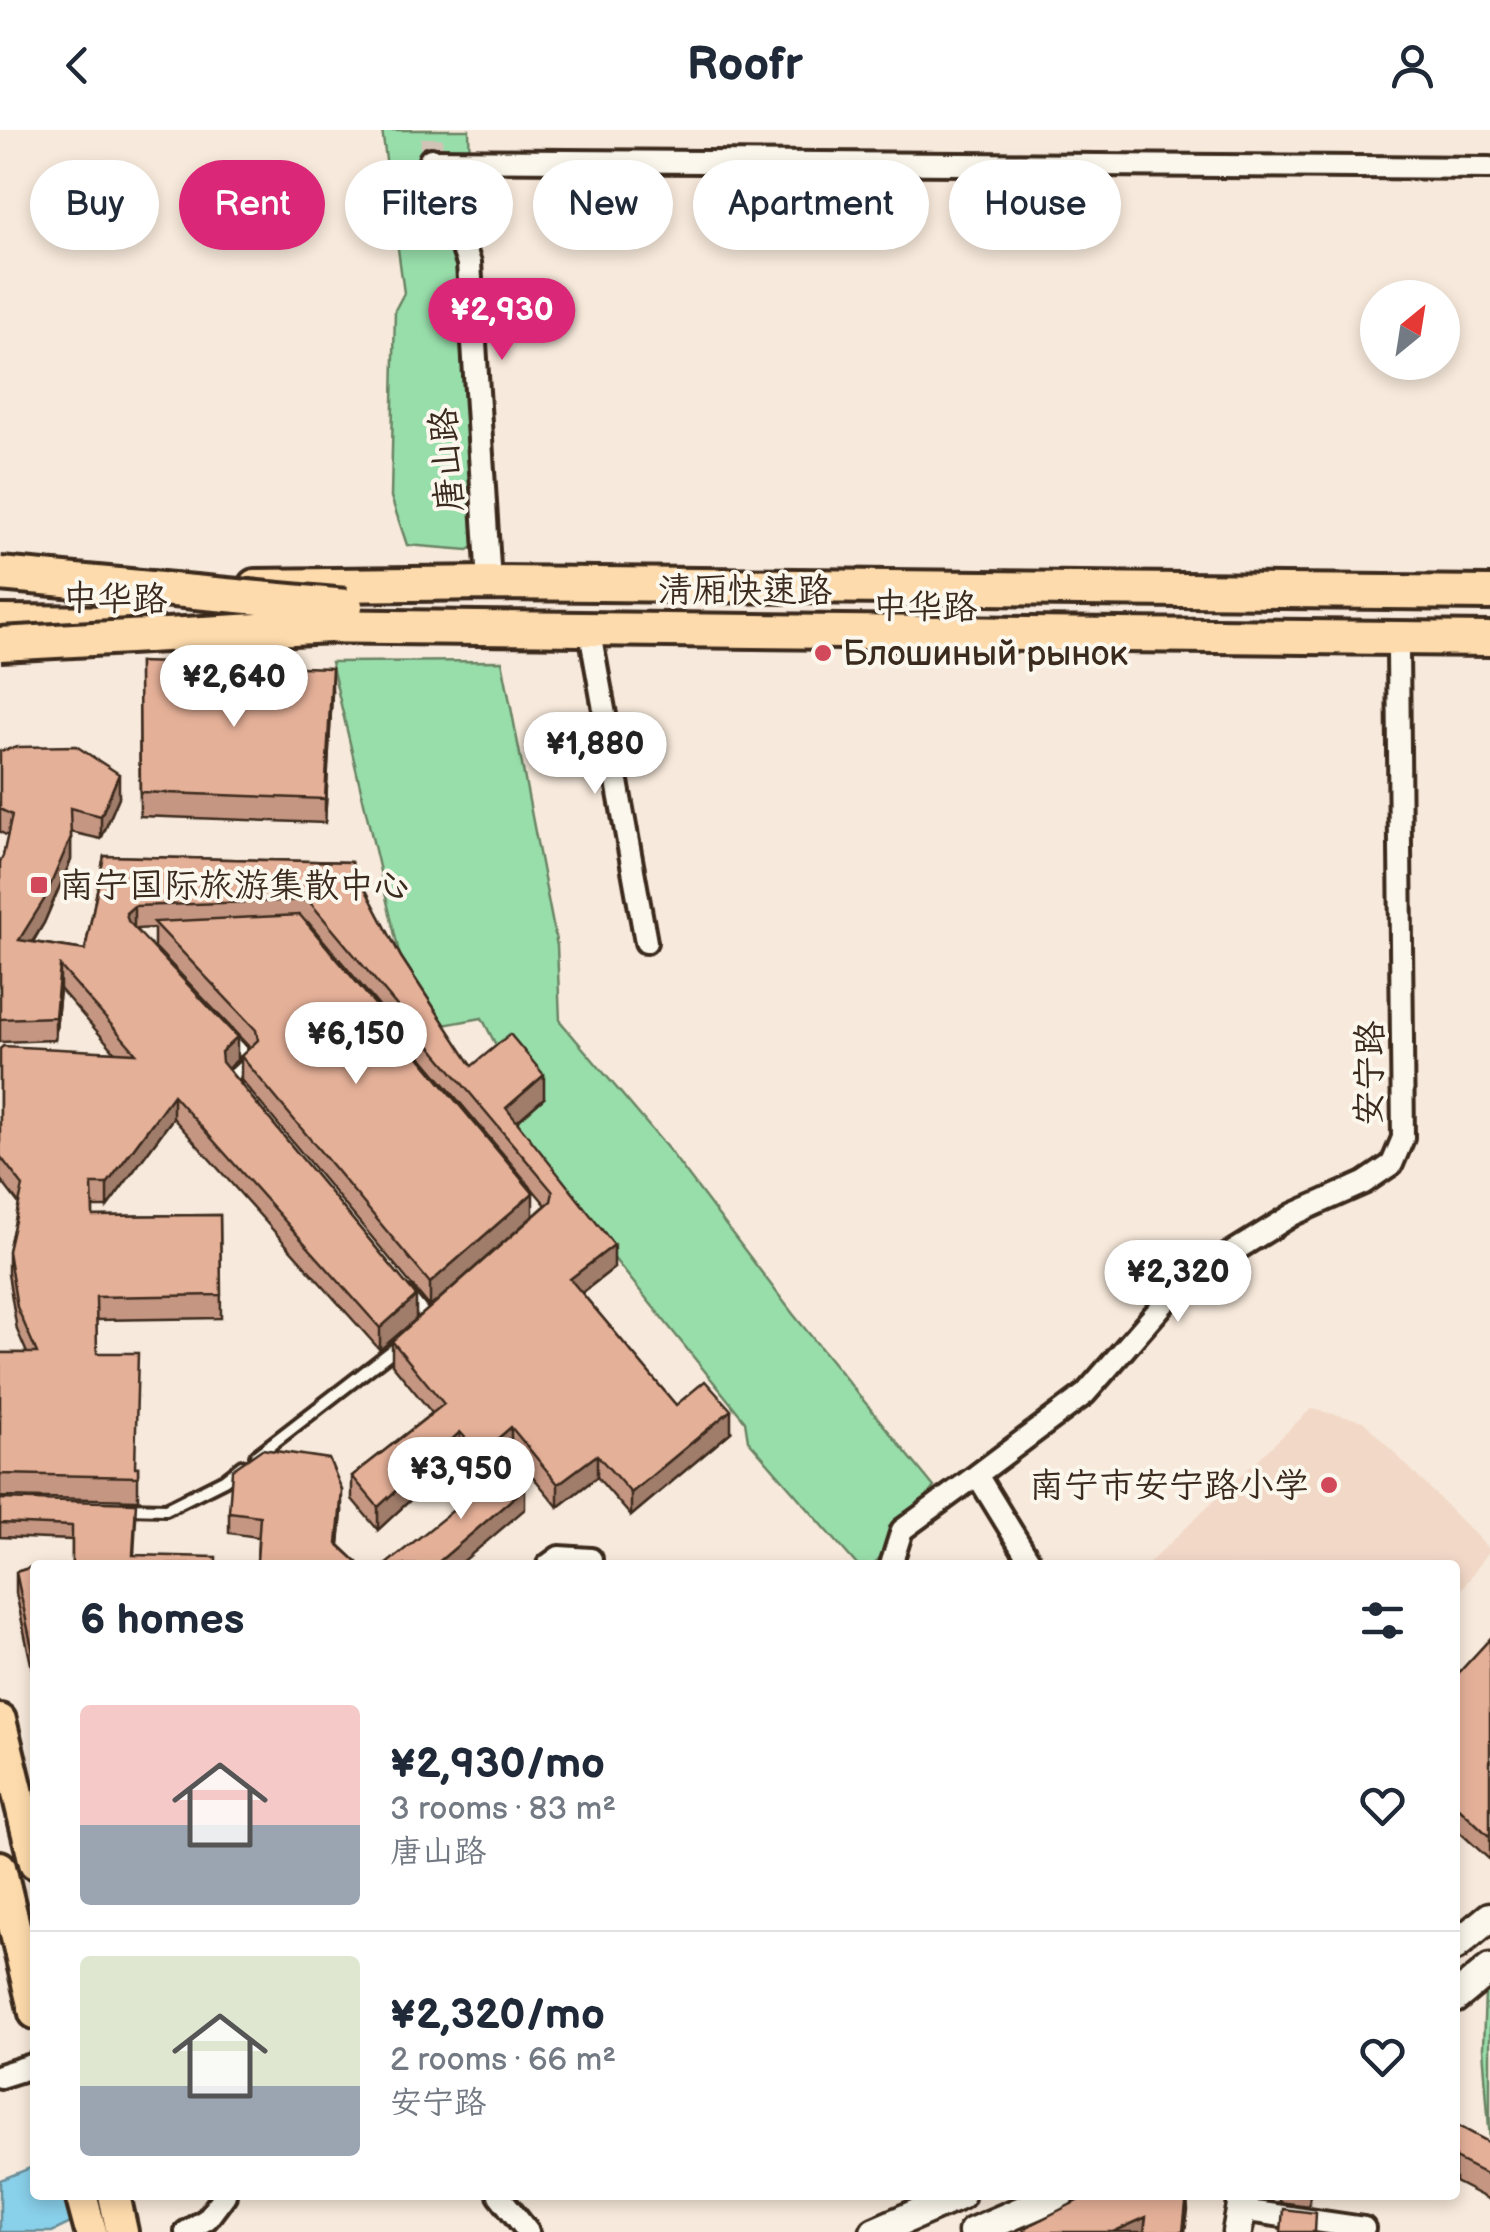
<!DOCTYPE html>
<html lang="en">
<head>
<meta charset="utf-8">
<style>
  :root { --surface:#fff; --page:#f6f6f7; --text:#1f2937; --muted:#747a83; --line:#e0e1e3; --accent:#db2777 }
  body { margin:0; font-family:"Balsamiq Sans","LXGW WenKai TC",sans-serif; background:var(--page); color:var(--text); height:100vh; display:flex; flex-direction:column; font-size:38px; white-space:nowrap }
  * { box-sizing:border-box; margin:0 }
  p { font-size:32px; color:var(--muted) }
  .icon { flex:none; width:55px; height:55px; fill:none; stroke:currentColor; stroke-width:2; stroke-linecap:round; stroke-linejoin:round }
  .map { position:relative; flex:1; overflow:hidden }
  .panel { position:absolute; left:30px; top:1430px; width:1430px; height:640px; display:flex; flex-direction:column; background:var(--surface); border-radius:10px; box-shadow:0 5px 15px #0003 }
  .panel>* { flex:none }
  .guide { position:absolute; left:30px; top:30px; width:1430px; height:90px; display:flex; gap:20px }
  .needle { width:65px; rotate:30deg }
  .tools { position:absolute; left:1360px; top:150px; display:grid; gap:20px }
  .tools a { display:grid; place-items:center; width:100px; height:100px; border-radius:50%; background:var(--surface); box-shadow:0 5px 15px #0003; font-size:50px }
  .price { position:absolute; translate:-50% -85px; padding:0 22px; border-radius:35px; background:#fff; color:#222; font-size:32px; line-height:65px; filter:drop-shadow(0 2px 5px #0008) }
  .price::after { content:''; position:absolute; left:50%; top:60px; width:30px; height:22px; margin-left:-15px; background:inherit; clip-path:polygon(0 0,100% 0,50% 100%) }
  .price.on { background:var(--accent); color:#fff }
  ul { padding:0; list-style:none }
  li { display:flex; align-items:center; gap:30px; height:250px; padding:0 50px }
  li+li { border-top:2px solid var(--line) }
  li span { display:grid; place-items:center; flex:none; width:280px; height:200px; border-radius:10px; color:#555 }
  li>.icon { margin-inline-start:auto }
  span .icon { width:120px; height:120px; fill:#fffc; stroke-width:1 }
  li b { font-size:42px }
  h2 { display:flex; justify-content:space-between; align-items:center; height:120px; padding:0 50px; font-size:42px }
  .tag { padding:0 35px; border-radius:45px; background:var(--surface); box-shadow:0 5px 15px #0003; font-size:35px; line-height:90px }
  .tag.on { background:var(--accent); color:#fff }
  header { display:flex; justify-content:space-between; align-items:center; height:130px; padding:0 50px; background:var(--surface); font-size:45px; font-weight:600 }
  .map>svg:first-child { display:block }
  .built { fill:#f2d8c7 }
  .green { fill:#98deab; stroke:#6a8464; stroke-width:2.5 }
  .water { fill:#89d0ea; stroke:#6a8e98; stroke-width:2.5 }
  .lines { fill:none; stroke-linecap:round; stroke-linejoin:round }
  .tertiary-tunnel { stroke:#d1c3b5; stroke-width:22; stroke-dasharray:22 11; stroke-linecap:butt }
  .service-casing { stroke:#3b2a1e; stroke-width:18 }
  .minor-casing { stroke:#3b2a1e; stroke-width:28 }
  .tertiary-casing { stroke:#3b2a1e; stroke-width:30 }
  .secondary-casing { stroke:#3b2a1e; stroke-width:35 }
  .primary-casing { stroke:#3b2a1e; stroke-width:38 }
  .trunk-casing { stroke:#3b2a1e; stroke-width:40 }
  .service { stroke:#fbf7ec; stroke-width:10 }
  .minor { stroke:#fbf7ec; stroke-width:20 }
  .tertiary { stroke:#fbf7ec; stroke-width:22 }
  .secondary { stroke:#fbf7ec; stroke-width:28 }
  .primary { stroke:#fedbac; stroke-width:30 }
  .trunk { stroke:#fedbac; stroke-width:32 }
  .trunk-bridge-casing { stroke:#3b2a1e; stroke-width:40; stroke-linecap:butt }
  .trunk-bridge { stroke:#fedbac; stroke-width:32 }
  .wall { fill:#c59783; stroke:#3b2a1e; stroke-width:2.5 }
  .shaded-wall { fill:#a07b6a; stroke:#3b2a1e; stroke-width:2.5 }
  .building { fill:#e5b098; stroke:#3b2a1e; stroke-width:2.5 }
  .poi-dot { fill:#d1495b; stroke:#fbf7ec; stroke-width:4 }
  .labels { text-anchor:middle; stroke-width:8; stroke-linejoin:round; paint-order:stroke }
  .street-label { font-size:35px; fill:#3b2a1e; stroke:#fbf7ec }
  .poi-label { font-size:35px; fill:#3b2a1e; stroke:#fbf7ec; text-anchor:start }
</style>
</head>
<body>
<header><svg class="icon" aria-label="back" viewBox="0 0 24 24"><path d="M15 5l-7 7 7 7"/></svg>Roofr<svg class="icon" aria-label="person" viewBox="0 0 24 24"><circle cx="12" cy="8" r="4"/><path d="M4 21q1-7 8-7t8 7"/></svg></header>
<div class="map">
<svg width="1490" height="2102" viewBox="0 0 1490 2102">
  <rect width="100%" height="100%" fill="#f7e9db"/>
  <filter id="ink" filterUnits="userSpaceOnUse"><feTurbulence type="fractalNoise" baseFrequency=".01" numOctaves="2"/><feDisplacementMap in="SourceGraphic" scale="20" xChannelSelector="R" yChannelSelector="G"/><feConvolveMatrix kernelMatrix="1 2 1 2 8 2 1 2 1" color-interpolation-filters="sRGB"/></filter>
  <g filter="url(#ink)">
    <path class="built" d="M1311,1279L1363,1291L1490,1420L1455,1469V1435H1147Z"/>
    <path class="green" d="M382,0H469L480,403L477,415L468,420L407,415L391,367L395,180L404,163Z
      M502,531L557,816L560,891L669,1020L793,1184L934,1357L874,1435H857L748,1310L745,1291L472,952L502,927L482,888L438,896L405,848L331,532Z
      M1490,1857V2011L1483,1918L1485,1862Z"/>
    <path class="water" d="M35,2036V2065H129L52,2102H0V2050Z"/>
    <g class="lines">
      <path class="tertiary-tunnel" d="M431,30L432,0"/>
      <defs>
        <path id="service" d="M231,910L250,930L229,949L234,954
          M408,1164L429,1190
          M256,1326L401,1214
          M126,1378L166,1379L224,1350L242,1336"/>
        <path id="minor" d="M431,30L1490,38
          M592,513L646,812
          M548,1435L559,1427L591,1429
          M891,1435L902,1400L977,1345
          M1032,1435L977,1345L1085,1264L1181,1154L1294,1084L1364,1053L1392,1034L1403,1008L1398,522
          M499,2065L528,2102
          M1241,2080L1364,2098
          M186,2102L207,2089L225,2065"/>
        <path id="tertiary" d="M431,30L469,133L489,453
          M0,1946L35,1935"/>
        <path id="secondary" d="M1455,1816L1490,1787
          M1455,1868L1490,1839
          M875,2102L960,2065
          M973,2102L1059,2065
          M1237,2102L1244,2065"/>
        <path id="primary" d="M0,1590L35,1733
          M0,1737L35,1883
          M81,2065L91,2102
          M114,2065L122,2102"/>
        <path id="trunk" d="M255,456L489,453L1490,463
          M0,492L140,493
          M304,496L1490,509"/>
      </defs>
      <use href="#service" class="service-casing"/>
      <use href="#minor" class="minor-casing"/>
      <use href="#tertiary" class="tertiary-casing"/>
      <use href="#secondary" class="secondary-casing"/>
      <use href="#primary" class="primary-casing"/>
      <use href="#trunk" class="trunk-casing"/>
      <use href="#service" class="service"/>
      <use href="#minor" class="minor"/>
      <use href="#tertiary" class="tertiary"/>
      <use href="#secondary" class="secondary"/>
      <use href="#primary" class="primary"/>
      <use href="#trunk" class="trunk"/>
      <defs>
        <path id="trunk-bridge" d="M0,444L346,476
          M0,514L330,496"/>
      </defs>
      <use href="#trunk-bridge" class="trunk-bridge-casing"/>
      <use href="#trunk-bridge" class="trunk-bridge"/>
    </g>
    <path class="wall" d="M139,532L332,562L325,693L140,686Z
      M0,621L119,667L101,709L71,702V730L44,793L33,812L85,820L104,726L351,732L401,827L472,936L544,968L517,992L614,1138L582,1163L676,1275L731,1302L631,1386L597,1347L558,1377L511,1320L480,1347L460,1324L378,1400L352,1369V1346L432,1283L392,1234V1211L546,1075L308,792H306L533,1063L430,1177L241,950V926L250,918L154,816V798L135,799L237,930L228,939L416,1166L380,1220L173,988L107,1077H93V1086L220,1085L221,1188L96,1190L97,1223L135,1337H138V1370L0,1367V1223H27L17,1200L8,1144V1121L19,1074L0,1049V919L115,922L60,859L55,910L0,912V732L3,726L8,706L0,702Z
      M0,1369L136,1387L134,1425L72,1435V1410L0,1407Z
      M342,1381L339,1415L360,1435H257L258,1407L229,1403V1382Z
      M35,1436V1553L16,1463V1442Z
      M1490,1509V1730L1455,1698V1547Z
      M1455,1994L1490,2013V2070L1455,2052Z
      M1279,2065H1310L1309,2076L1279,2072Z"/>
    <path class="shaded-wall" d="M332,538V562L325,693V669Z
      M119,644V667L101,709V686Z
      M71,707V730L44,793L19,833V810Z
      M134,776V799L126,806V783Z
      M60,836V859L55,910V887Z
      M237,907V930L221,945V922Z
      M544,945V968L506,1001V978Z
      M173,965V988L107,1077V1054Z
      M533,1063V1086L430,1177V1153Z
      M614,1115V1138L570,1172V1149Z
      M416,1166V1189L380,1220V1198Z
      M731,1280V1302L631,1386V1363Z
      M511,1297V1320L480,1347V1324Z
      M460,1302V1324L378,1400V1377Z
      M597,1325V1347L558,1377V1354Z
      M525,1358V1379L459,1435H435Z
      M342,1360V1381L337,1434V1414Z
      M1187,2065L1188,2081L1185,2102H1183Z
      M1146,2087V2102H1113Z"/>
    <path class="building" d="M139,532L332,538L325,669L140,662Z
      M76,616L119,644L101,686L70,678L71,707L44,770L19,810L85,820L104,726L351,732L401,827L472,936L510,904L544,945L506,978L614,1115L570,1149L676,1275L705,1251L731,1280L631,1363L597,1325L558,1354L511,1297L480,1324L460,1302L378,1377L352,1346L444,1274L392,1211L551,1071L553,1062L308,770L134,776L126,783L128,791L237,907L221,922L222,932L416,1166L380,1198L173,965L107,1054H92L93,1086L220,1085L221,1165L96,1167L97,1223H138L135,1337H138V1347L0,1344V1223H37L17,1177L8,1121L23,1056L0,1026V919L3,916L136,923L60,836L55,887L0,889V732L3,726L12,685L0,679V621L18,617Z
      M300,785L533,1063L430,1153L241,926L258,910L256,900L154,792Z
      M262,1319L329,1329L342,1360L337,1414L360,1435H278L257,1431L260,1386L229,1382L232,1340Z
      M506,1338L525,1358L435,1435H385Z
      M0,1369L136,1373L133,1425L216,1427V1435H72V1396L0,1393Z
      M35,1436V1532L16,1442Z
      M1490,1509V1707L1455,1674V1547Z
      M1455,1994L1490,2013V2046L1455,2028Z
      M1089,2065H1187L1183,2102H1144L1146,2087L1113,2102H1024L1023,2099Z
      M1283,2079L1316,2083L1315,2102H1281Z"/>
  </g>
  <g class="poi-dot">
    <circle cx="823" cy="523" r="10"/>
    <rect x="29" y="745" width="20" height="20" rx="5"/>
    <circle cx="1329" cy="1355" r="10"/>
  </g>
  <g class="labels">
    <g class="street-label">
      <text transform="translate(446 330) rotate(-94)" y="12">唐山路</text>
      <text x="745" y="472">清厢快速路</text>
      <text transform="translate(115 468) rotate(1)" y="12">中华路</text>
      <text transform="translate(925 476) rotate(1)" y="12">中华路</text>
      <text transform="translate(1369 943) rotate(-89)" y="12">安宁路</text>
    </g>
    <g class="poi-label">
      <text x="843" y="535">Блошиный рынок</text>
      <text x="59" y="767">南宁国际旅游集散中心</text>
      <text x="1309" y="1367" text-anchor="end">南宁市安宁路小学</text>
    </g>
  </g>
</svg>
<div class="tools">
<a><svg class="needle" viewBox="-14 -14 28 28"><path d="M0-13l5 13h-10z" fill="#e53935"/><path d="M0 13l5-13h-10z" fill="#747a83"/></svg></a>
</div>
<b class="price on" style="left:502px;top:233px">¥2,930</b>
<b class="price" style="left:234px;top:600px">¥2,640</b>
<b class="price" style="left:595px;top:667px">¥1,880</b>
<b class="price" style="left:356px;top:957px">¥6,150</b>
<b class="price" style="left:1178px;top:1195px">¥2,320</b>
<b class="price" style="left:461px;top:1392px">¥3,950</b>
<div class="guide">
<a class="tag">Buy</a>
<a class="tag on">Rent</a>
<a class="tag">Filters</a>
<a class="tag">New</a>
<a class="tag">Apartment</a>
<a class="tag">House</a>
</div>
<section class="panel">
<h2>6 homes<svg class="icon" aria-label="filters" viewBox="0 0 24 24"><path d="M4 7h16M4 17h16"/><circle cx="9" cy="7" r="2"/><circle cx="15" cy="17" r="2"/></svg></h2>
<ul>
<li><span style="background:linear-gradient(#f6c9c9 60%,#9aa5b1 0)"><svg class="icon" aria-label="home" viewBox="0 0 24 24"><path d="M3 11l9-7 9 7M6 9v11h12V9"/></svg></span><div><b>¥2,930/mo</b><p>3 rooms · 83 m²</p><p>唐山路</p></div><svg class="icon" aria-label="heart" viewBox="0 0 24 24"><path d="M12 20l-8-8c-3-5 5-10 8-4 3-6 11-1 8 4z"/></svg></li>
<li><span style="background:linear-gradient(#dfe7d0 65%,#9aa5b1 0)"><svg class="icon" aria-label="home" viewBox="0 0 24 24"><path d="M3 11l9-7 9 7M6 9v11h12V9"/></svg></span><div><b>¥2,320/mo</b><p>2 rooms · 66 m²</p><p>安宁路</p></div><svg class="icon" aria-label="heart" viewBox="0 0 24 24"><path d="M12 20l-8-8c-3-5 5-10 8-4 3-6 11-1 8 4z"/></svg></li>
</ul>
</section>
</div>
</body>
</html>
